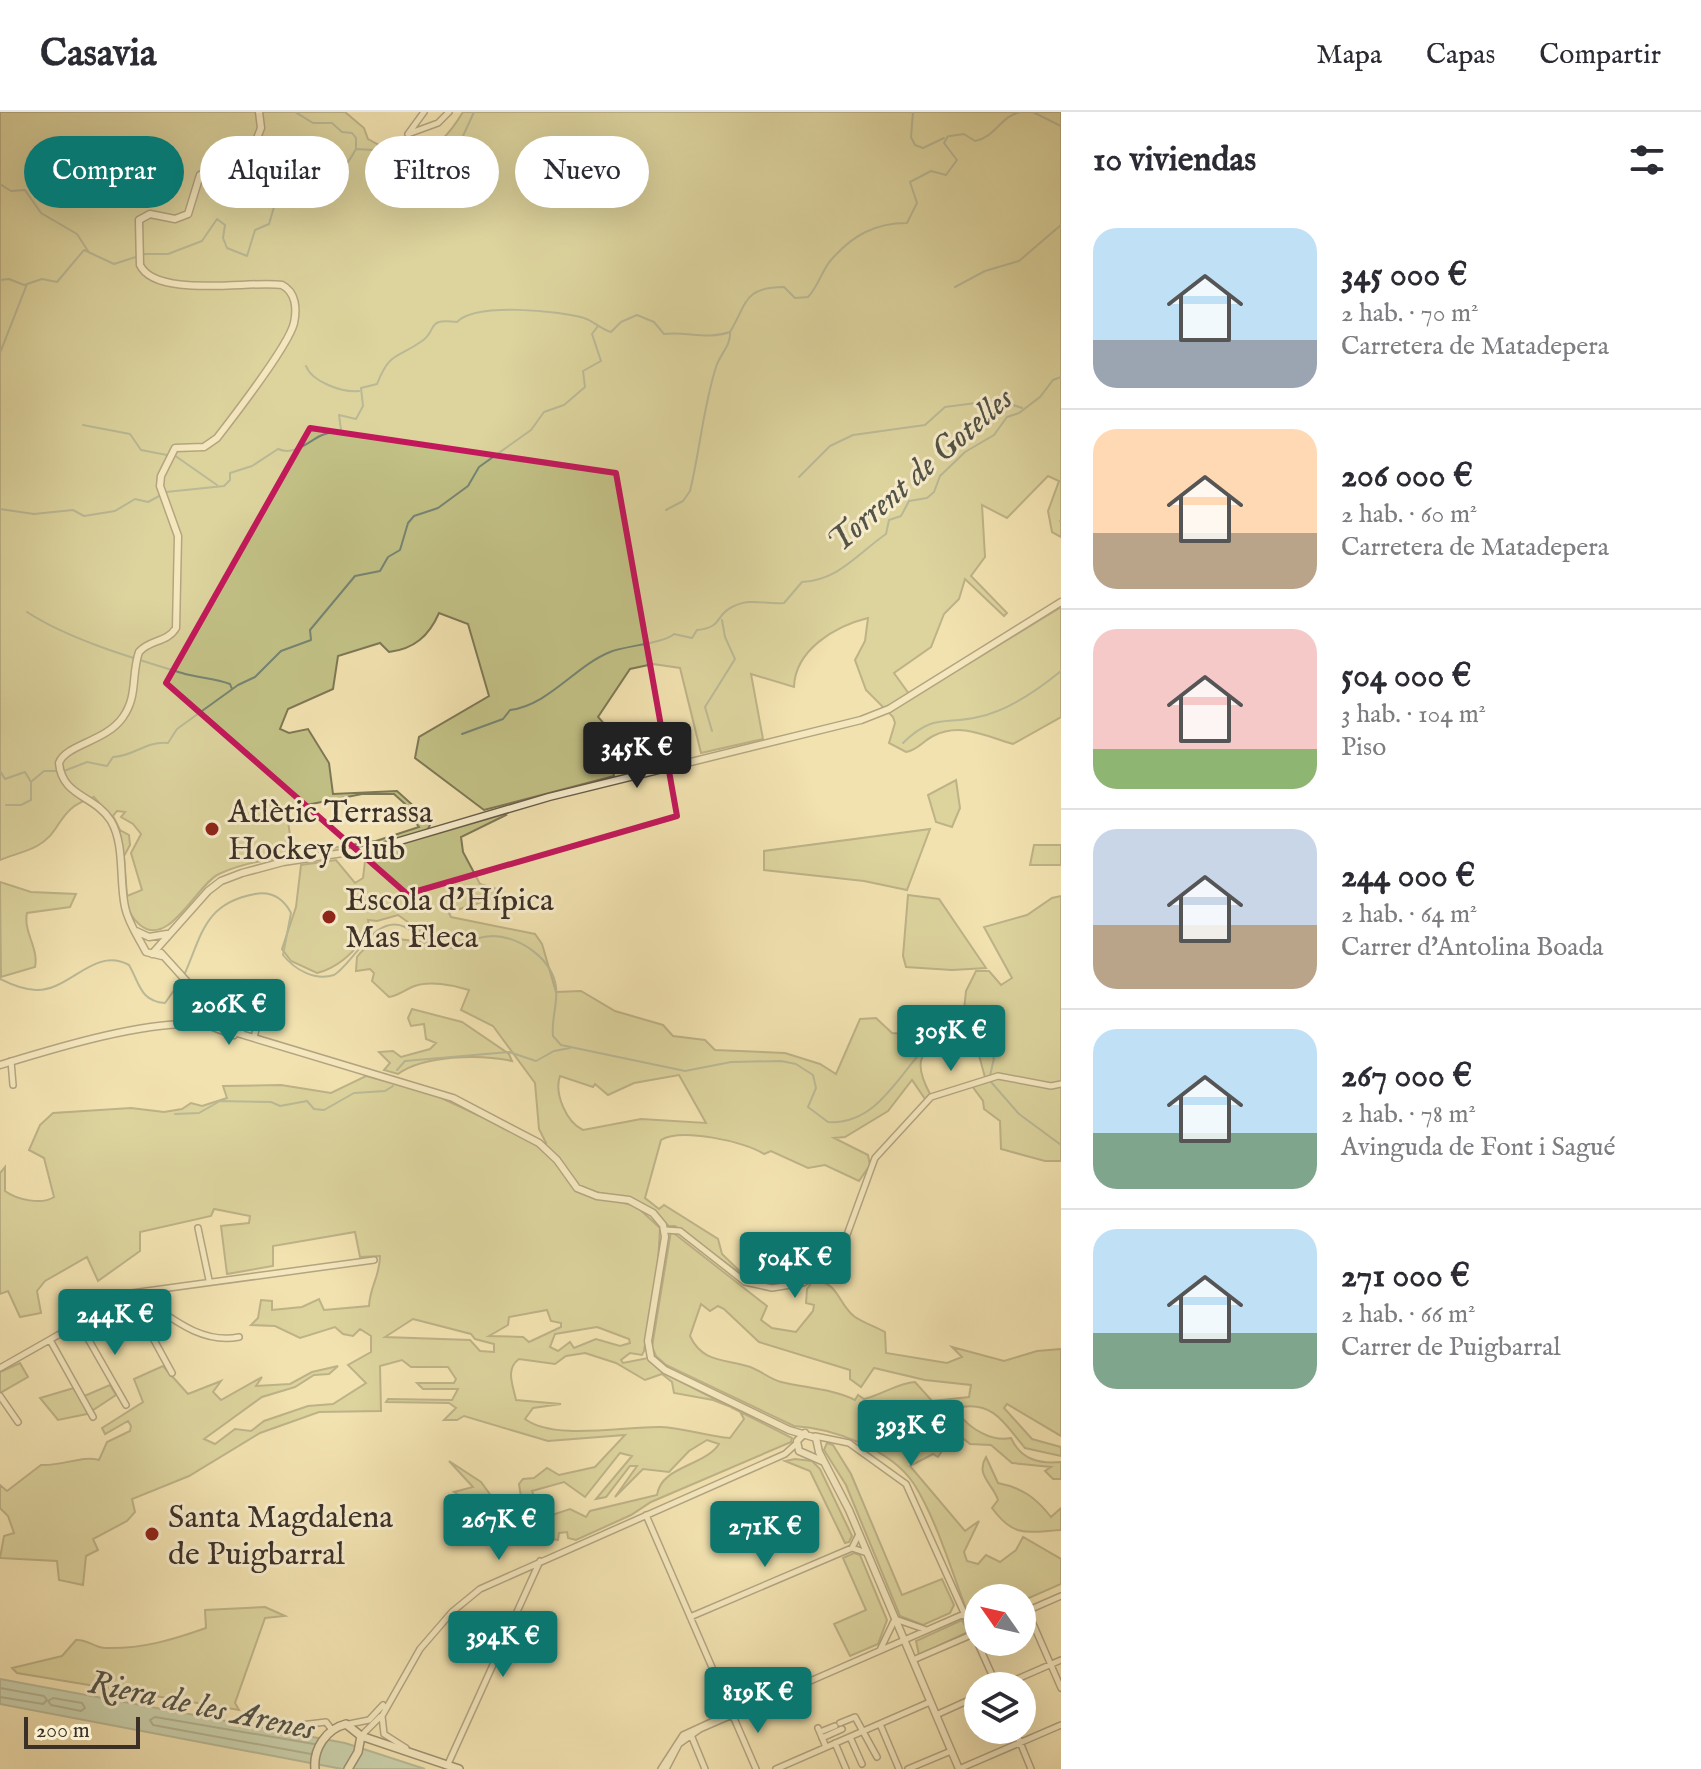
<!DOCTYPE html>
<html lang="es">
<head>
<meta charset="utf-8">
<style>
  :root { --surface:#fff; --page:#f2f2f3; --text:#2b2b33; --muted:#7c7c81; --line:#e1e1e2; --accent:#0f766e }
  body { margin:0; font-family:"IM FELL English",serif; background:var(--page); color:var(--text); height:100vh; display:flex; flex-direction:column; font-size:30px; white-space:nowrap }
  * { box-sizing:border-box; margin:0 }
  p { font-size:26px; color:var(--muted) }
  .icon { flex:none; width:44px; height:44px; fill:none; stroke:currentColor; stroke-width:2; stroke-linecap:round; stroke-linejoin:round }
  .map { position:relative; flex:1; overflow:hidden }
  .panel { display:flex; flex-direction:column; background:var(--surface); width:640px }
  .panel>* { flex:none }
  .hud { position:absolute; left:24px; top:24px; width:760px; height:72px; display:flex; gap:16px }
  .needle { width:52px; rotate:304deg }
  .tools { position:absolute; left:964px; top:1472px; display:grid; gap:16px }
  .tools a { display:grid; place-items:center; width:72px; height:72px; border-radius:50%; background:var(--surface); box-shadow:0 8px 32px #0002; font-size:40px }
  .scale { position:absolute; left:24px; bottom:20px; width:116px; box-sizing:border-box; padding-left:8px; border:4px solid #3b3027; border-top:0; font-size:22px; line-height:28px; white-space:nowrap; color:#3b3027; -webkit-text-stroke:6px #f7eccc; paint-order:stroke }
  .price { position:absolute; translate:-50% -68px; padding:0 18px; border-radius:8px; background:var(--accent); color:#fff; font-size:26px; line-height:52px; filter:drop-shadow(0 2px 4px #0008) }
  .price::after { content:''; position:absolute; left:50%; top:48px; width:24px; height:18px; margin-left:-12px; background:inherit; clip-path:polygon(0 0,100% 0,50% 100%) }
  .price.active { background:#222; color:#fff }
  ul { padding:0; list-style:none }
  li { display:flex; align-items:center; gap:24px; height:200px; padding:0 32px }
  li+li { border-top:2px solid var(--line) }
  li span { display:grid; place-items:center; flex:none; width:224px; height:160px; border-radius:24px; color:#555 }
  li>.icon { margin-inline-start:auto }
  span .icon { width:96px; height:96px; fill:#fffc; stroke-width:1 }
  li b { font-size:34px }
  h2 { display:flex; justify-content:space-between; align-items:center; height:96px; padding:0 32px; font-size:34px }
  .pill { padding:0 28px; border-radius:36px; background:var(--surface); box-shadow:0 8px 32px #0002; font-size:28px; line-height:72px }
  .pill.active { background:var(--accent); color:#fff }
  header { display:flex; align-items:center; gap:48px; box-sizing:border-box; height:112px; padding:0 40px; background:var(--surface); border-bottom:2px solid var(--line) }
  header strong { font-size:38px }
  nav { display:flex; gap:44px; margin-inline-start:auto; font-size:28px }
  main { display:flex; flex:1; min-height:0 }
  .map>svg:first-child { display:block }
  .green { fill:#c2c186; stroke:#7e7856; stroke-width:2; fill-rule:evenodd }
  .water { fill:#9cbea8; stroke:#758574; stroke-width:2 }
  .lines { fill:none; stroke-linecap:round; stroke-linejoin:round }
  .shore { stroke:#6c7768; stroke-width:2 }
  .stream { stroke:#758574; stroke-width:2 }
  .minor-casing { stroke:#695c49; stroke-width:8 }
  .tertiary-casing { stroke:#695c49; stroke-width:9 }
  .secondary-casing { stroke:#3b3027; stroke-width:10 }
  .minor { stroke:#f7eccc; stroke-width:5 }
  .tertiary { stroke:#f7eccc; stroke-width:6 }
  .secondary { stroke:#f7eccc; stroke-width:7 }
  .marked { fill:none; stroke:#c2185b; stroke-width:6; stroke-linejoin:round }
  .poi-dot { fill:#8f2418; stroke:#f7eccc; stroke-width:3 }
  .labels { text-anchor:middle; stroke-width:6; stroke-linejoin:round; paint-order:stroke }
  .poi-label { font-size:32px; fill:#3b3027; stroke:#f7eccc; text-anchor:start }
  .water-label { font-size:34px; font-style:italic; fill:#535447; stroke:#f7eccc }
</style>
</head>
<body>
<header>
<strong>Casavia</strong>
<nav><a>Mapa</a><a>Capas</a><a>Compartir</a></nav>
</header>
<main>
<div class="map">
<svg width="1061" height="1657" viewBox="0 0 1061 1657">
  <rect width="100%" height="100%" fill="#f2e2b0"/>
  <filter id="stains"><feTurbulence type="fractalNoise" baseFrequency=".0025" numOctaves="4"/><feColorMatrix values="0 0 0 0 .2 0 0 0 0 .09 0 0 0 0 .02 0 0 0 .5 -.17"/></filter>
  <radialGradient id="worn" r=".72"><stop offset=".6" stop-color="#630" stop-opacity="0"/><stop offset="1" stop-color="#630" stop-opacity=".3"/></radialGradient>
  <path class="green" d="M0,0H345L364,16L368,27C414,54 437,43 463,0H1061V425L1052,420L1048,399L1059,369L1048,364L1007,406L982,393L985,445L971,464L1007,501L1004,504L965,467L959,487L944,502L931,535L894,561L912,586L1061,495V605L1013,632C985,624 961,610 933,624C923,629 918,638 906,640L889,631L895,611L893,605L866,578L855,548L865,529L868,506C835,514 795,538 794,575L751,562L763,627L701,641L680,556L653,552L630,557L598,605L607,615L614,664L484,698L415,646L419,625L489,584L468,512L439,501C429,524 414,537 389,540L380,531L338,544L333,577L288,597L280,617L289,621L308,617L329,651L333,682L397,679L428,707L430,713L427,719C399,727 373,735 344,739C303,745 257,744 219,762C196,773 169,837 140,813C113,791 129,742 117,714C112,702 102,695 94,685C55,697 64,719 37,734C26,740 12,743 0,748ZM362,682H394L414,700L411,705L419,715L376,729L293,742L286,697ZM117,699L125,700L121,705L133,712L141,722L131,741L142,778L127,784L124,744L130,733L129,723L120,718L113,704Z
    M956,668L960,696L952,715L936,710L928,683Z
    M502,700L506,703L461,725L463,740L480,772L503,779C487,791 468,793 449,801L451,805L535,822L542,832L556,880L581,879L615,899L663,913L673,924L705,928L715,938L785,941L820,952L836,962L860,907L876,906L892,921L904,922L906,927L964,898L966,879L976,859H989L1001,873L1012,866L984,815L1027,803L1052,786L1061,784V1049H1045L1001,1037L1000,1009L984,997L983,989L972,974L986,969L974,925L963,922C928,939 907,938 930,982L925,987L912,968L888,999L845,1025L834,1026L868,1043L870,1053L859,1069L825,1053L808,1056L771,1039L764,1042C744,1029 681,1016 661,1028L645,1086L659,1097L664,1093L718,1127L722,1142L748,1167L675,1114H669L643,1092L580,1076L558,1054L576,1079L636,1094L660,1116L658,1151L644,1239L642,1243L630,1241L621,1248L623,1251L648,1246L663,1261L792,1326L791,1330L651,1390L631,1403L576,1428L568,1426L567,1420L559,1421L558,1428C520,1424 484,1401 454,1380L473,1375L449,1349L481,1370L492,1385H521L519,1372L523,1367L534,1366L547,1356L559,1363L595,1355L625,1323L548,1329L464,1304L457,1308H444L456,1296L449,1291L386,1290L388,1287L452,1288L458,1277H423L417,1271H454L456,1267L448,1255H411L402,1248L380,1254L381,1299L319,1300L260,1321L189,1364L132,1387L135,1400L127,1409L93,1427L98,1438L86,1444L83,1473L59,1468L57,1449L0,1446L4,1424L14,1421L8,1404L0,1396V1373L7,1379L41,1353C63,1354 83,1343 99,1348L107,1330L130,1319L131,1314L128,1309L105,1322L102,1316L143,1290L134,1267L163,1254L188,1282L221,1269L213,1280L221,1288L262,1265L256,1274L290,1272L312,1260L338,1254L329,1262L314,1263L295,1275L262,1285L204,1327L215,1332L235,1317L251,1319L264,1309L308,1294L333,1292L366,1271L348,1253L371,1240V1224L360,1217L353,1224L343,1222L335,1215L300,1226L275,1214L251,1213L258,1206L261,1188L272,1189V1198L302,1195L319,1187L324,1198L369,1194C370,1174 380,1164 380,1144L360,1145L355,1120L273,1134V1154L227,1162L221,1114L249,1111L250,1104L214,1097L211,1104L140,1120V1139L98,1169L87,1145L45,1169L37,1179L41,1201L20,1205L8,1179L0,1182V1061L5,1055V1079C17,1088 42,1093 54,1085L44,1046L29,1038L40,1013L53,1001L131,996L164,1000L182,997L191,991L202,994L227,986L223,974L281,973L331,981L366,964L433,982L541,1033L546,1031L539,1017L535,971L493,914L461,898L469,878C454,873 428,868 412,875C403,879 399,883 389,885L372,869L374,861L370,857L356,859L357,845C374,822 401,826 427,831L419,818L398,803L377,809L368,808L370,821C354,838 341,855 317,861L291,849L282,837L296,795L301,753L336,748L355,771L363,766L366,741ZM679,963L706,1011L641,1007L583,1018C566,1010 554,981 560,964L593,975L595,972L608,983L634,971ZM547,1198L551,1209L561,1211V1215L529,1230L523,1225L489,1224L508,1213L509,1205ZM413,1207L471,1222L475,1227L494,1232V1240L480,1239L470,1228L385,1225ZM597,1215L629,1227L630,1231L620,1234L596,1227L574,1236L570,1230L558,1239L550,1235L555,1222ZM585,1241L616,1251L645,1268L662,1262L672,1270L674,1281L713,1288L739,1298L744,1307L730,1326C707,1324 684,1316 661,1315C626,1314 554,1329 525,1307L533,1296L561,1292L516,1288C513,1273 505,1257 519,1247L555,1252L566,1244ZM707,1328L719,1332C705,1354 661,1354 657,1383L590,1399L586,1405L570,1397L543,1406L531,1403L526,1391L534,1384L532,1379L564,1370L585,1385L620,1341L632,1344L596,1387L606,1385L630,1354H637L615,1385L643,1357L669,1360L689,1339Z
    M930,717L907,778L864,769L764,758V739Z
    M1034,733H1061V753H1030Z
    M0,770L31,780L76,782L70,795L27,801C23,820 39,836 35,855L1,865Z
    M908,783L939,787L986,856L952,858L906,855L903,844Z
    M412,897L462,910L509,942L512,949C480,942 424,943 398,962L384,958L390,951L379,940L393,939L401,945L430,937L436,931L426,927L424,912L411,914L408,906Z
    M671,1119L767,1194L761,1208L772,1216L796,1220L813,1199L814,1193L806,1191L807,1177L812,1170C839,1167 837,1192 855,1205C864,1211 876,1215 885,1220L886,1241L947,1251L962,1245L952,1235L1004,1249L1037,1239L1061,1237V1324L1007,1292L1004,1296L1032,1327L1061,1335V1344L1025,1336C1006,1314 995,1290 962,1295L959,1302C970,1317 992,1330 1011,1326C1021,1348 1040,1352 1061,1350V1367H1053L1045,1359L1051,1355L1012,1351L991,1333L970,1332L955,1320L938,1345L933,1342L910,1354L965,1419L979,1409L964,1440L967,1449L978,1452L986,1443L1000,1450L1016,1438L1023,1425L1061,1447V1472L1022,1489L978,1486V1507L971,1510C954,1467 938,1410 914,1372C891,1337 832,1316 794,1314L666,1253L656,1244L652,1235ZM701,1192L710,1199L718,1194L724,1197L759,1230L850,1258V1267L861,1275L874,1256L925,1268L971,1273L969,1285L932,1289L915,1270C898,1271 881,1283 864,1287L858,1283L855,1288C833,1277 806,1276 781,1270C769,1267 759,1257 747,1254C723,1247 702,1250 690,1224Z
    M20,1251L28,1265L0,1281V1260Z
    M110,1273L116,1283L87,1302L58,1308L40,1286L74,1276L82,1285Z
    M827,1331L833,1333L851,1362L902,1483L942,1467L954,1493L950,1501L923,1513L900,1504L846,1373L824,1338Z
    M986,1345L998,1371C1023,1376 1036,1386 1051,1405L1061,1396V1418C1026,1420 1014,1426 992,1396L998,1388C993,1372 975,1363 986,1345Z
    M795,1347L812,1349L820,1357L852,1424L849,1430L845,1431L810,1359L785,1349Z
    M854,1441L860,1443L887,1508L878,1532L850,1544L834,1512L866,1498L843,1446Z
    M265,1495L285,1504L265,1506L235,1591L239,1598L17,1561L12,1556L62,1544L76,1528C88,1527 94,1536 106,1536C142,1537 172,1528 206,1516L205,1498Z
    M962,1508L968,1520L919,1543L916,1529Z"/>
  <path class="water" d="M0,1567L345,1631L425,1657H342L0,1592Z"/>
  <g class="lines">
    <path class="shore" d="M0,1576L44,1584L47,1588L43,1592L0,1585
      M53,1586L82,1591L85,1596L81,1599L51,1593L48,1589Z
      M311,1642L153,1613L150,1608L155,1605L314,1632"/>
    <path class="stream" d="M295,0L313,11H332L342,20L352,21L356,26V37L373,38L410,52L437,41L449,45L458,35L474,0
      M913,0L911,25L915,33L923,36L944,26
      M1033,0L1061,14
      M950,24L964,22L975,29C996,25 1000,4 1021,0
      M0,72L11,79L25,78L41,101L77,122L88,139
      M0,168L9,167L24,173L42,167L57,170L84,138L114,152L145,142H168L202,129L217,107L225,113L223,126L227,136L247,144L255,118L269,112L274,95L284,89L312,94L320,65C339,66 347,53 356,37
      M955,175L985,159L1019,149L1061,113
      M0,241L27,172
      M306,254C312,270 343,281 359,279
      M83,313L130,322L141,338L167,343
      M174,343L217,373
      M799,365L830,334L853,323L925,313L945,295L999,288L1022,296
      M166,380L224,374L230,368V361L252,354L278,337C294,344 308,330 320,324C326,321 335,320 341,318L339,303L356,307L363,294L361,276L377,272C390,239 397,247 422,229C438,218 425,206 457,210C476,190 559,199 584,206C594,209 600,217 611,220L621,210L637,203L654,210L664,222C686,219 707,228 730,220C747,192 743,175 784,175L795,186L808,185C818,175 822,158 831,148C852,124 874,111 907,111L917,91L910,70L931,59L946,63L957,48L944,31L948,24
      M0,397L34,402L73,398L84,404L115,399L135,387L148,390L161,383
      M666,398L683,389L690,379C700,338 703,296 716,255C720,242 731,234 730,220
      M1060,409L1061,408
      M27,500C70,528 133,546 182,561C198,566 214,566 230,572L232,577
      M712,619L705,595L735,547L725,525L722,508
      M462,622L503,607L510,598C549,593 575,554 610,540C624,534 665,531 674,522L692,526L697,518C724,515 714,504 732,495C751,485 765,493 784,491L802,470C839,468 857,442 886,422L889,408L901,404L909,389L927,386L934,380L940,364L965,340L994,323L1007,305L1019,301L1040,285L1053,268L1061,265
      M903,631C933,601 945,613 978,605C1007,599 1039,577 1061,559
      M0,659L5,667L25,660L31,670V688L21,693H6
      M64,659L87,650L107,654L113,645C135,644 145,629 168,631L177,617L238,573L255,565L281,539L311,528L310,518L355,464L380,459L388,445L400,438L408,411L414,404L438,396L468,374L479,355L531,318L544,300L564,293L585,275L583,259L601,249L592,222L598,214
      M32,669L44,659H57
      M185,861C202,822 205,791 255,782C272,779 283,786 291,801L283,843C295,858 315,869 334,863C354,851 375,801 405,815C421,823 433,833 452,836C465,831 478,824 493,824C521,825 552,847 556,875C558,892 551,907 553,924L561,933L685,959L731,950L781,949L796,952L813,963L816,976L808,995L828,1010C889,1014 908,934 955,910L975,912L994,946L990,964
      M0,867C10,872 25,878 36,878C70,879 94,834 129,853C140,872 140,889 165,891L182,867
      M397,958L405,949L509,940L536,949L554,939L570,936
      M991,970L1019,1002L1061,1033
      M175,1002L199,1001L220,989L271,990L280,994L307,989L314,997L324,998L354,981L385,979L393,974"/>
    <defs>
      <path id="minor" d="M408,22L438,11L449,0
        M408,22L424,0
        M254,926L261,895
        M11,949L13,973
        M198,1116L209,1168
        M665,1118L680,1119L745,1170L772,1176L803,1171L824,1159L841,1139L875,1046L931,985L998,964L1051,974L1061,972
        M129,1182L172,1261
        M136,1182C167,1202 199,1233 239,1225
        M79,1211L126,1293
        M50,1228L93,1305
        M0,1256L132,1181L374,1148
        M0,1284L18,1310
        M815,1324L849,1331L906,1372L997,1574
        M646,1403L756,1657
        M852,1436L867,1441
        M1027,1498L1061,1576
        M1022,1501L1061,1484
        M690,1505L852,1436L859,1422
        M880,1538L895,1507L924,1517
        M913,1548L978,1520
        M1001,1574L1061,1548
        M936,1603L978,1584
        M840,1611L855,1605L877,1645
        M349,1612L369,1608L383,1593
        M880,1612L899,1657
        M301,1613L326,1610L332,1618
        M818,1616L826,1635
        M1015,1618L1031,1657
        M820,1620L835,1614
        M691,1623L705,1657
        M361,1624L380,1605
        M850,1625L862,1652
        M822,1626L842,1617
        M835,1631L846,1657
        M406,1636L384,1622L382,1604L420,1537L452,1500L480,1477L785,1342L796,1332
        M448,1652L540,1449
        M661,1657L683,1623L731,1601
        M666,1657L679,1632L700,1617L964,1502
        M776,1657L930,1590
        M908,1657L951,1639
        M959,1657L1061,1613"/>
      <path id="tertiary" d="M136,819L149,825L167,822
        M161,841L199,883
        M152,842L208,779L221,769L242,761L283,750L376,736L549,685L861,608L889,597L1061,490
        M162,844L146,840C139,826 128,811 125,795C119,768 125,733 111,709C95,683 62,685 59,651C66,632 106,630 123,605C138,584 131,563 139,540C150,527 167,531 176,516L178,424L160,374L161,364L175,336L204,335L217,326C234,304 289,233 294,211C297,197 296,180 282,173C252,168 156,187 140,153L139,108L150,102L175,107L188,102L200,63L225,54L237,40L256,29L261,16L259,0
        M199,883L234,920L453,986L539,1031L557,1048L577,1076L597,1084L629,1088L653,1101L663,1113L665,1125L648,1229L651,1246L665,1258L789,1318L816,1326L819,1340L849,1398L959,1657
        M219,902L241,920
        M188,910L199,902L201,888
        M0,953C52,937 152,906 205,913C214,914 224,920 234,923
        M805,1321L797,1329L799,1339L822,1349"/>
      <path id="secondary" d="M361,1624L459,1657
        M315,1657C313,1637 326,1617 346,1612L361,1624L358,1640L348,1657"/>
    </defs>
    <use href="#minor" class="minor-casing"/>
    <use href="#tertiary" class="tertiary-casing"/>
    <use href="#secondary" class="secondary-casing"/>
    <use href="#minor" class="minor"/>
    <use href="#tertiary" class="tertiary"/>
    <use href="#secondary" class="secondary"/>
  </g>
  <path d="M0 0H1061V1657H0ZM310,316L616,361L677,704L407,782L166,571Z" fill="#f2e2b0" fill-opacity=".55" fill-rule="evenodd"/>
  <path class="marked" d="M310,316L616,361L677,704L407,782L166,571Z"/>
  <g class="poi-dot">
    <circle cx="212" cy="717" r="8"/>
    <circle cx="329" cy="805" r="8"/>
    <circle cx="152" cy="1422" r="8"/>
  </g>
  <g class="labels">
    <g class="poi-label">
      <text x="228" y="710">Atlètic Terrassa<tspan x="228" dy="37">Hockey Club</tspan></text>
      <text x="345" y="798">Escola d'Hípica<tspan x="345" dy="37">Mas Fleca</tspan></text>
      <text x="168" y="1415">Santa Magdalena<tspan x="168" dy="37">de Puigbarral</tspan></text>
    </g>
    <g class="water-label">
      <text transform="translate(919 357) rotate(-41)" y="12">Torrent de Gotelles</text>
      <text transform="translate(202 1592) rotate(12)" y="12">Riera de les Arenes</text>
    </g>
  </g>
  <rect width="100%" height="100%" filter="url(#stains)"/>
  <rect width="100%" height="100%" fill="url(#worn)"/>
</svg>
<div class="tools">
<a><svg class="needle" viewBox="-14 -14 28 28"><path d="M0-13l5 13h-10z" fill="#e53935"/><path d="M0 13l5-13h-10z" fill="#7c7c81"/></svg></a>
<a><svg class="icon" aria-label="layers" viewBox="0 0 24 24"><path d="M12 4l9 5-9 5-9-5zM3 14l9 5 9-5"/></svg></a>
</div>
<div class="scale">200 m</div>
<b class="price active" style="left:637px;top:678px">345K €</b>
<b class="price" style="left:229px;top:935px">206K €</b>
<b class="price" style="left:951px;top:961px">305K €</b>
<b class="price" style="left:795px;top:1188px">504K €</b>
<b class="price" style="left:115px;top:1245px">244K €</b>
<b class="price" style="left:911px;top:1356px">393K €</b>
<b class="price" style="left:499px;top:1450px">267K €</b>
<b class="price" style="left:765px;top:1457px">271K €</b>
<b class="price" style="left:503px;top:1567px">394K €</b>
<b class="price" style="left:758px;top:1623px">819K €</b>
<div class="hud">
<a class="pill active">Comprar</a>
<a class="pill">Alquilar</a>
<a class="pill">Filtros</a>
<a class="pill">Nuevo</a>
</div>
</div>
<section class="panel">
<h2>10 viviendas<svg class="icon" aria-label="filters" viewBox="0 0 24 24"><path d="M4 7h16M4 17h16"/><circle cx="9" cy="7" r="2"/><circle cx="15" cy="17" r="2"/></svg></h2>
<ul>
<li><span style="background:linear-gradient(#bfe0f5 70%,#9aa5b1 0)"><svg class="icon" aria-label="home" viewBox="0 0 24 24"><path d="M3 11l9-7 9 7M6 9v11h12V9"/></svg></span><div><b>345 000 €</b><p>2 hab. · 70 m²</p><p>Carretera de Matadepera</p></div></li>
<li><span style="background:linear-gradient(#ffd9b3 65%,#b9a48a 0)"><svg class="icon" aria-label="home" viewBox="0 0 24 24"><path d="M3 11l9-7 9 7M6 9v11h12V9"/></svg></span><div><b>206 000 €</b><p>2 hab. · 60 m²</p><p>Carretera de Matadepera</p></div></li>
<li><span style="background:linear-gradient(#f6c9c9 75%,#8fb573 0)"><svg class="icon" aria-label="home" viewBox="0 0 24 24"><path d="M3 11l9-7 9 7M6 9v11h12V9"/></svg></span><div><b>504 000 €</b><p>3 hab. · 104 m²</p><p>Piso</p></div></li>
<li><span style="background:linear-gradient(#c9d6e8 60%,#b9a48a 0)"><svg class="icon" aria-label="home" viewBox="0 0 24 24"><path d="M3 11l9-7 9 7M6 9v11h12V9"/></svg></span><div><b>244 000 €</b><p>2 hab. · 64 m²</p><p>Carrer d'Antolina Boada</p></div></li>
<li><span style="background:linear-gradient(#bfe0f5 65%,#7fa58c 0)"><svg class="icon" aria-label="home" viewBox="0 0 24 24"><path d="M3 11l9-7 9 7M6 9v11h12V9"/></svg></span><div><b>267 000 €</b><p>2 hab. · 78 m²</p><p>Avinguda de Font i Sagué</p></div></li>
<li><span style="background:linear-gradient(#bfe0f5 65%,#7fa58c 0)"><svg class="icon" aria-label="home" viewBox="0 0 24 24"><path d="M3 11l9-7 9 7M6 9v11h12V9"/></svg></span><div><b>271 000 €</b><p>2 hab. · 66 m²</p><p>Carrer de Puigbarral</p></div></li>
</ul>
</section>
</main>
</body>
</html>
